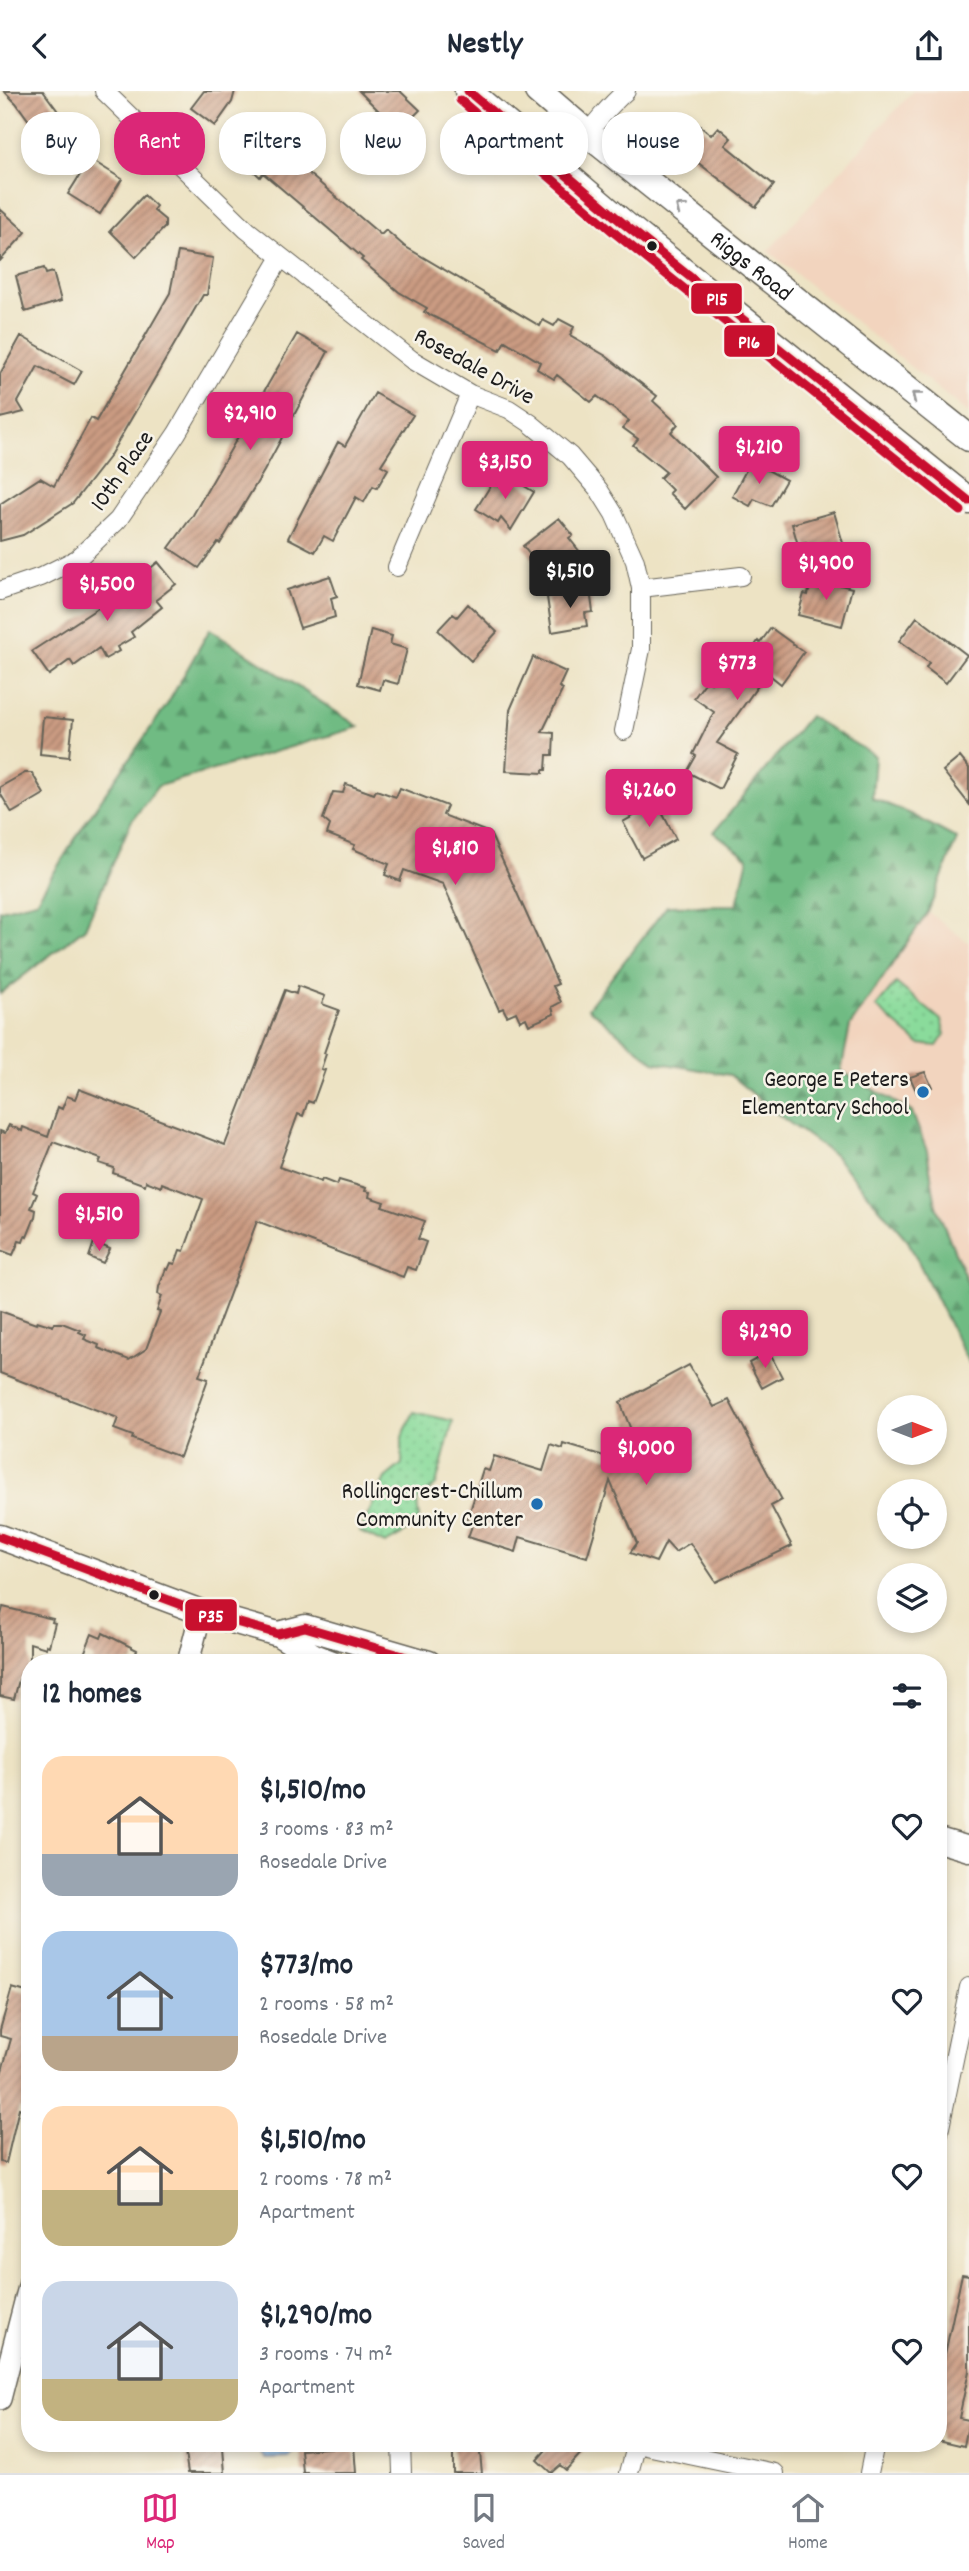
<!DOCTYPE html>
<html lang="en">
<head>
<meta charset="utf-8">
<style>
  :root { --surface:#fff; --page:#f2f2f3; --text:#1f2937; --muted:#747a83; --line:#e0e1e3; --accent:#db2777 }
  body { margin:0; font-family:Dekko,sans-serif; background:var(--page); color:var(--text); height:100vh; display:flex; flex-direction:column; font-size:26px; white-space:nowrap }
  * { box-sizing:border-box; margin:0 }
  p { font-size:23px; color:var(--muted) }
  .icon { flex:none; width:38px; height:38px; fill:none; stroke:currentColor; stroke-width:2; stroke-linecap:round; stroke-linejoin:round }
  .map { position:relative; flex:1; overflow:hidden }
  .panel { position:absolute; left:21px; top:1563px; width:926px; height:798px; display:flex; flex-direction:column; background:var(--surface); border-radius:28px; box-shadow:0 4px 10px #0003 }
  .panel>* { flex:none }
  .hud { position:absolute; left:21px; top:21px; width:928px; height:63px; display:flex; gap:14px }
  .needle { width:46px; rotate:90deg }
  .fabs { position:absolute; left:877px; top:1304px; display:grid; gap:14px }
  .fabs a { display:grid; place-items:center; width:70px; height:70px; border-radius:50%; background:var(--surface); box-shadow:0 4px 10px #0003; font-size:35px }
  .price { position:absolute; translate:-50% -60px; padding:0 16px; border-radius:7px; background:var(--accent); color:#fff; font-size:23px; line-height:46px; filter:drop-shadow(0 2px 4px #0008) }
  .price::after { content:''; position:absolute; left:50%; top:42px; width:21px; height:16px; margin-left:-10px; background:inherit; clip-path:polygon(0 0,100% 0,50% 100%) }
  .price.on { background:#222; color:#fff }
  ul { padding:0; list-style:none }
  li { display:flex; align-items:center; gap:21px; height:175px; padding:0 21px }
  li span { display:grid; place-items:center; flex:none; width:196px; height:140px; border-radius:21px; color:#555 }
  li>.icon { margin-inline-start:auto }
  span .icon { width:84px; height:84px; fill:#fffc; stroke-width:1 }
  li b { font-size:30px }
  h2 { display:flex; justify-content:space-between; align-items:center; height:84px; padding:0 21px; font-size:30px }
  .pill { padding:0 24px; border-radius:28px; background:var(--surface); box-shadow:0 4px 10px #0003; font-size:24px; line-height:63px }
  .pill.on { background:var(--accent); color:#fff }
  header { display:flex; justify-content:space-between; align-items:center; height:91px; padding:0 21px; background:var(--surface); font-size:32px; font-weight:700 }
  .menu { display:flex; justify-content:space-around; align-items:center; height:98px; border-top:2px solid var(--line); background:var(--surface); font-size:19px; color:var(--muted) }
  .menu a { display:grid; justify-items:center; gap:4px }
  .menu .on { color:var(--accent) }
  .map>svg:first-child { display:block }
  .built { fill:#f2d4be }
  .grass { fill:url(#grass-dots); stroke:#537c5c; stroke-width:2 }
  .forest { fill:url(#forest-firs); stroke:#466c50; stroke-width:2 }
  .water { fill:url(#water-rules); stroke:#486480; stroke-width:2 }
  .building { fill:url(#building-hatch) }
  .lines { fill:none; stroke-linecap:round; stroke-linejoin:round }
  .minor-casing { stroke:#656257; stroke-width:20 }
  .tertiary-casing { stroke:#656257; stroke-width:24 }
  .secondary-casing { stroke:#656257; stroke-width:27 }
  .primary-casing { stroke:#656257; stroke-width:29 }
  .minor { stroke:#fff; stroke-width:18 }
  .tertiary { stroke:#fff; stroke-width:21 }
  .secondary { stroke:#fff; stroke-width:24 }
  .primary { stroke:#fff; stroke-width:26 }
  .bus-1-casing { stroke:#f7f3e8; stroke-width:14 }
  .bus-2-casing { stroke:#f7f3e8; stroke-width:14 }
  .bus-3-casing { stroke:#f7f3e8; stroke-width:14 }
  .bus-1 { stroke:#c8102e; stroke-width:9 }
  .bus-2 { stroke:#c8102e; stroke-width:9 }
  .bus-3 { stroke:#c8102e; stroke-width:9 }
  .oneway { stroke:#999 }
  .bus-dot { fill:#1c1c1c; stroke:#f7f3e8; stroke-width:2.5 }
  .poi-dot { fill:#1f6fb2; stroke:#f7f3e8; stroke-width:2.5 }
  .labels { text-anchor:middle; stroke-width:5; stroke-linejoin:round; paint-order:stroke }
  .street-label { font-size:24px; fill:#1c1c1c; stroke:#f7f3e8 }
  .poi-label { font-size:24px; fill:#1c1c1c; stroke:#f7f3e8; text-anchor:end }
  .line-badge { stroke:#f7f3e8; stroke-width:2.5 }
  .badge-label { font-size:19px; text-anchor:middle; font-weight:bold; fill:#fff }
</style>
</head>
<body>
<header><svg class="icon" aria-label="back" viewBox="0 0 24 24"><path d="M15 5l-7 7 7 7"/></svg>Nestly<svg class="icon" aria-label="share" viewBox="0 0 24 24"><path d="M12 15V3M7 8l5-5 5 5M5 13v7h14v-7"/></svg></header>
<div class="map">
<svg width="969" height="2382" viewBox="0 0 969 2382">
  <defs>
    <pattern id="grass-dots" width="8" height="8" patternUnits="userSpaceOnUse" patternTransform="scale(1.75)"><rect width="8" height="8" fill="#8adb9b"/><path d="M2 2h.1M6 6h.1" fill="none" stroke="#76bb85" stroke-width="1.8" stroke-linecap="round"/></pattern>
    <pattern id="forest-firs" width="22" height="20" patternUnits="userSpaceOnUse" patternTransform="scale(1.75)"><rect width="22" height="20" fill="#6fbb83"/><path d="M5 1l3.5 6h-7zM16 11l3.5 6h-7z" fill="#5a976a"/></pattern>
    <pattern id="water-rules" width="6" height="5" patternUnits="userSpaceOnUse" patternTransform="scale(1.75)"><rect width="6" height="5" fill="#75ade4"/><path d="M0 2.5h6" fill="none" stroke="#5f8cb8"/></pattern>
    <pattern id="building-hatch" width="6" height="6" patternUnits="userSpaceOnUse" patternTransform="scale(1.75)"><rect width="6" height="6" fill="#cb9b82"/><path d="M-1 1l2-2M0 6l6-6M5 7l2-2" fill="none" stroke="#a47e6a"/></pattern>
  </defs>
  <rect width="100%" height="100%" fill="#f7f3e8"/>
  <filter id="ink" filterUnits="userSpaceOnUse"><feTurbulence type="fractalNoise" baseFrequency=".0143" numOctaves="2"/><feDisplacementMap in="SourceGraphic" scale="14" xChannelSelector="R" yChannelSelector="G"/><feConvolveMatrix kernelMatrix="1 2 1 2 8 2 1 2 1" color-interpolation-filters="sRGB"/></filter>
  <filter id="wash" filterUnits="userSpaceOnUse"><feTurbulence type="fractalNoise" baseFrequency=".00686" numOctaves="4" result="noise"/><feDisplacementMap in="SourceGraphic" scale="28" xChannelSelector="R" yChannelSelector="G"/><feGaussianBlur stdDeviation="1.57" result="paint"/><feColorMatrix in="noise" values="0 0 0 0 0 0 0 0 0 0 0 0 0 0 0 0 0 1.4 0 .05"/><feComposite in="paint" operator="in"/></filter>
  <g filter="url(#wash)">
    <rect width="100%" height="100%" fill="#ede3c4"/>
    <path class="built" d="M913,0H969V323L768,160Z
      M928,821L969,852V1195L936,1115L927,1060L841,980L850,935Z"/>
    <path class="grass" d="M896,892L941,929L945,943L937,955L919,953L876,916Z
      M414,1321L453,1330L436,1394L417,1410L419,1428L400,1445L385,1453L360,1441L385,1387L402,1373V1346Z"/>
    <path class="forest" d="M210,538L359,636L158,695L131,731L85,837L0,903V819L36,810L87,729L168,612Z
      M809,625L875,665L872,707L911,723L957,748L928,821L850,935L841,980L912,1021L927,1060L936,1115L969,1195V1273L908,1150L834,1064L780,1025L730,984L654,971L588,917L667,815L737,814L748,767L714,741Z"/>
    <path class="water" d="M263,2352H295L293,2361L289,2366L265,2367L260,2361Z"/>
    <g id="blocks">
      <path class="building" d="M4,0H43L80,50L56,67L16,12Z
        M204,0H235L232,11L215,35L191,17Z
        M359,0H400L420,19L399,40Z
        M690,27L711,44L718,36L731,47L725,54L774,94L756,116L671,51Z
        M253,39L291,75L295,71L381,144L386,139L404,155L540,235L543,229L554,235L559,228L574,236L570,244L606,265L657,305L653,310L678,333L671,341L716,386L685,418L669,402L672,399L660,387L666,381L633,354L638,348L623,337L629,330L597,305L591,311L557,284L554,288L537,278L540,271L505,250L500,259L424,221L427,217L399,201L361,169L363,167L263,82L260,86L233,60Z
        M90,68L122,88L100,123L68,103Z
        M144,104L156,115L153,119L165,129V136L136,166L110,140Z
        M0,118L26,141L0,170Z
        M178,161L213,167L207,204H203L109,366L73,412L23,444L0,450V413L40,387L54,395L91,327L96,330L170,202Z
        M44,177L46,183L53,181L61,210L25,221L16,185Z
        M297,243L328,261L264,380L220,453L218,451L199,477L169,457L193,424Z
        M21,245L82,280L74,294L38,275L18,311L24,321L0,327V283Z
        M375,302L413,324L381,374L388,378L377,397L373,395L364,411L356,406L333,450L324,445L315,461L288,447L338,351L345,355Z
        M751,370L786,389L771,415L754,408L750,415L732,405Z
        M496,386H500L513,394L516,390L534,401L511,439L501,427L498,432L476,418Z
        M834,421L845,459L810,469L806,452L798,454L792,433Z
        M559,427L573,444L569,447L580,461L547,486L523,455Z
        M158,471L176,493L156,509L162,516L131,541L134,546L117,556L119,560L105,568L99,557L74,575L70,569L49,584L32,560L118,504Z
        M330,485L337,505L331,507L335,526L300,537L287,499Z
        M812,487L852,497L842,535L798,524L804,503L808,504Z
        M590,499L593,521L585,522L587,535L552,541L547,506Z
        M468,513L497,541L471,570L438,539L453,523L457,526Z
        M917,526L967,564L946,592L926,577L929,572L899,550Z
        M771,537L804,561L781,593L767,582L717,652L738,663L720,698L687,681L696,665L693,663L714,621L694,607L707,589L711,592L720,579H724L734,586L758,550L760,552Z
        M371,539L392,545L390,553L407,558L398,593L383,589L380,599L358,593Z
        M533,566L566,581L559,596L563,598L542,641L554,642L553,664H547L546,679H543V682L506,680L510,619Z
        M43,626L73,629L69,666L40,663Z
        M960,666L969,677V713L943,680Z
        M25,682H32L44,703L12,722L0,702V696Z
        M346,693L374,703L376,699L396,706L400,697L447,715L443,724L490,742L558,893L553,895L561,911L552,916L554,923L529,934L526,927L520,930L516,921L507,925L503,917L499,919L443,793L404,779L400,790L385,784L389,773L353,758L355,754L327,743L330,734L323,728L333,701L343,702Z
        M655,708L676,748L642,767L623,731L637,723L635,718Z
        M298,895L325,905L322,913L339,919L324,962L326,963L321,978L325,979L313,1012L308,1010L303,1025L298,1023L279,1076L321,1091L322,1088L337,1094L339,1089L366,1097L365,1100L370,1101L369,1106L384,1111L382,1115L425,1130L418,1148L426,1151L416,1179L407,1176L403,1186L257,1130L199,1285L208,1288L180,1366L132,1348L133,1345L114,1338L118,1327L0,1282V1220L36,1233L37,1230L53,1235L54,1232H62L80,1239L79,1241L86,1244L84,1248L99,1254L98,1257L129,1269L146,1258L160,1221L157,1220L162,1205L158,1203L159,1196L166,1178L168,1179L171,1172L175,1173L180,1159L184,1160L203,1108L162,1092L161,1096L146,1090L145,1094L113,1082L114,1077L99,1072L101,1068L53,1051L33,1101L37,1103L31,1117L36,1119L35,1126L27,1146L25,1145L23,1151L19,1150L13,1164L0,1159V1040L5,1042L9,1034L22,1040L23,1036L48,1046L58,1016L62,1018L67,1005L75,1008L79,998L225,1054L285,899L296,903Z
        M925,981L932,996L917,1002L910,986Z
        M94,1151L110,1158L103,1172L89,1166Z
        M769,1261L782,1286L762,1297L749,1272Z
        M689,1274L714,1316L729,1309L782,1409L771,1415L792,1455L716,1491L690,1452L675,1461L666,1451L656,1471L630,1462L637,1452L610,1390L587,1466L520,1446L516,1461L468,1446L473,1432L467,1430L483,1378L489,1380L494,1365L543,1380L551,1354L563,1358L564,1353L614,1368L637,1354L620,1311Z
        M3,1516L53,1528L52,1531L55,1532L49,1555L46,1554V1557L30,1552V1592L19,1589L14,1608L0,1605V1528Z
        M103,1542L137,1559L132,1572H92L94,1567L84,1563L92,1543L101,1547Z
        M12,1897L30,1902V2000L27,1999L22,2018L19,2017L6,2072L0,2071V1987L11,1948L0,1945V1939Z
        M962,2183L969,2184V2280L959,2327L969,2329L964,2355L938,2349V2296Z
        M453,2352H479L482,2382H453Z
        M552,2352H575L583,2360L566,2379L560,2374L551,2382L537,2369Z
        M354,2355L356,2382H303L301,2359Z
        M223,2357L225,2382H188L185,2362Z"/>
    </g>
  </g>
  <g filter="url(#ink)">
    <use href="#blocks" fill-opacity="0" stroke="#656257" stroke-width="2"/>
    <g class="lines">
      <defs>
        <path id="minor" d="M104,0L247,139L412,269L470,303L509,318L530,332L570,365L599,399L614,423L635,470L641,497V558L624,640
          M559,78C581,52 600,23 626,0
          M397,476L470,303
          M641,497L741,485
          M0,500L41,486L77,468L118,429L177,342L281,166
          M938,2046L969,1896
          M401,2352L402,2382
          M637,2353L775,2382
          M629,2382L637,2352
          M869,2382L875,2352"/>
        <path id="tertiary" d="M188,1572L201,1521
          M0,2308L30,2192"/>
        <path id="secondary" d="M0,1446L201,1521L278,1543L314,1565L332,1572
          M278,1543L305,1536L429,1572
          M938,1749L969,1758"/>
        <g id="primary">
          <path d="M468,0L624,133L969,410"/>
          <path id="s1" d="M538,0L589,44L969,347"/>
        </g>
      </defs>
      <use href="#minor" class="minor-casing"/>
      <use href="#tertiary" class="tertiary-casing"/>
      <use href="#secondary" class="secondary-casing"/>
      <use href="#primary" class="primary-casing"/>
      <use href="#minor" class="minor"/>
      <use href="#tertiary" class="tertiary"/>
      <use href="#secondary" class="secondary"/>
      <use href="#primary" class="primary"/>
      <defs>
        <path id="bus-1" d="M468,0L624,133L969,410"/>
        <path id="bus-2" d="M460,9L616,143L961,420"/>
        <path id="bus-3" d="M0,1446L201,1521L278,1543L305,1536L427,1572"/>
      </defs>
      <use href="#bus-1" class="bus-1-casing"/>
      <use href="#bus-2" class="bus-2-casing"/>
      <use href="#bus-3" class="bus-3-casing"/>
      <use href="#bus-1" class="bus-1"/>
      <use href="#bus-2" class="bus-2"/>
      <use href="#bus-3" class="bus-3"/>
    </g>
    <defs><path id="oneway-chevron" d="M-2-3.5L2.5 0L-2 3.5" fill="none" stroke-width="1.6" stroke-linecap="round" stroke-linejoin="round" transform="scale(1.75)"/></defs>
    <g class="oneway">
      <use href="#oneway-chevron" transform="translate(680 117) rotate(-141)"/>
      <use href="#oneway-chevron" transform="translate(916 305) rotate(-141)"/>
    </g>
  </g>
  <g class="bus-dot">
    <circle cx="652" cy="155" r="6"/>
    <circle cx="154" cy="1504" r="6"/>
  </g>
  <g class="poi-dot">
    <circle cx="923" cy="1001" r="7"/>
    <circle cx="537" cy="1413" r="7"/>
  </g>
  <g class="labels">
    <g class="street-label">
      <text dy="8" stroke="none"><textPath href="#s1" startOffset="276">Riggs Road</textPath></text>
      <text transform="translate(475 274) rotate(29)" y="8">Rosedale Drive</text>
      <text transform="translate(121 379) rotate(-55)" y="8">10th Place</text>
    </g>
    <g class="poi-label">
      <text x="909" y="995">George E Peters<tspan x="909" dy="28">Elementary School</tspan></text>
      <text x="523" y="1407">Rollingcrest-Chillum<tspan x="523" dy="28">Community Center</tspan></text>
    </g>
  </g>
  <g class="line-badge">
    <rect x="690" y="191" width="53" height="33" rx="7" fill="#c8102e"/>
    <rect x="723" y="233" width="53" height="34" rx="7" fill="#c8102e"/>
    <rect x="184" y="1507" width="54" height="34" rx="7" fill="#c8102e"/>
  </g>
  <g class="badge-label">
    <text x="717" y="214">P15</text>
    <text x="749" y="257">P16</text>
    <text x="211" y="1531">P35</text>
  </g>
</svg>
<div class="fabs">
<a><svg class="needle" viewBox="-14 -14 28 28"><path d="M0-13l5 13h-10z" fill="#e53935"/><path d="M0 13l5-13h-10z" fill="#747a83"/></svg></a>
<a><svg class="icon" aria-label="locate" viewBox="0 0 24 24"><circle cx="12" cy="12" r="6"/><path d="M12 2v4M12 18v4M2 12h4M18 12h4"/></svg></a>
<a><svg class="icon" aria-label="layers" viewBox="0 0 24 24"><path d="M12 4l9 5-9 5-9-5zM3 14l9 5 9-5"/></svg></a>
</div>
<b class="price" style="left:250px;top:361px">$2,910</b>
<b class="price" style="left:759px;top:395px">$1,210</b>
<b class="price" style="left:505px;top:410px">$3,150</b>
<b class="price" style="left:826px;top:511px">$1,900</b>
<b class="price on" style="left:570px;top:519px">$1,510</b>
<b class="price" style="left:107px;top:532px">$1,500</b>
<b class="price" style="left:737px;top:611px">$773</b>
<b class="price" style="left:649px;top:738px">$1,260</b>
<b class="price" style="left:455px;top:796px">$1,810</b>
<b class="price" style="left:99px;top:1162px">$1,510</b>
<b class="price" style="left:765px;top:1279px">$1,290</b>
<b class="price" style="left:646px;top:1396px">$1,000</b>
<div class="hud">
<a class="pill">Buy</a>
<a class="pill on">Rent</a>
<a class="pill">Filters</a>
<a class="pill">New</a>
<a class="pill">Apartment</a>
<a class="pill">House</a>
</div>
<section class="panel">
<h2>12 homes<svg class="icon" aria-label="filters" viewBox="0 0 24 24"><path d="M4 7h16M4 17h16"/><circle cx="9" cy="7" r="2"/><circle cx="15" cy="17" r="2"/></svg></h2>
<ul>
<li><span style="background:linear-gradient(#ffd9b3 70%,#9aa5b1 0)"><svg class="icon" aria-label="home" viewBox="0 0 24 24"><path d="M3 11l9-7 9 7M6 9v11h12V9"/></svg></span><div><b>$1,510/mo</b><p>3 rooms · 83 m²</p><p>Rosedale Drive</p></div><svg class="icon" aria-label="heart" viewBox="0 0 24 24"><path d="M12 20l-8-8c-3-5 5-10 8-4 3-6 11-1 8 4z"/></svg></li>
<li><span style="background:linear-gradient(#a9c7e8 75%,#b9a48a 0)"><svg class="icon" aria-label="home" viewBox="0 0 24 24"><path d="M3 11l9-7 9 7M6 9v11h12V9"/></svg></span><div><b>$773/mo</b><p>2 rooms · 58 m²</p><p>Rosedale Drive</p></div><svg class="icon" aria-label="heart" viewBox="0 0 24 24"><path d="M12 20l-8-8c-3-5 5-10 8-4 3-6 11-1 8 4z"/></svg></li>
<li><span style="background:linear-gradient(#ffd9b3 60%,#c2b280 0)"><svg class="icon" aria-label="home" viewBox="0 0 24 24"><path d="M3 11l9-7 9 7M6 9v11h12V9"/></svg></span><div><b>$1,510/mo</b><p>2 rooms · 78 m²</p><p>Apartment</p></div><svg class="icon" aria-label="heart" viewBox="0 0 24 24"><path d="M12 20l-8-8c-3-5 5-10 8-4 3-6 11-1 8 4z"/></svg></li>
<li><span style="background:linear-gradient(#c9d6e8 70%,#c2b280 0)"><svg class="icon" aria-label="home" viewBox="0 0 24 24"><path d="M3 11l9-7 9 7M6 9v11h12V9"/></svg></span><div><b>$1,290/mo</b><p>3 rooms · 74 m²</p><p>Apartment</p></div><svg class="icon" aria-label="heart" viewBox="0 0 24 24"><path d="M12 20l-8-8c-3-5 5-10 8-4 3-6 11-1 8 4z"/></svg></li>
</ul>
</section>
</div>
<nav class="menu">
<a class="on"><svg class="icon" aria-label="map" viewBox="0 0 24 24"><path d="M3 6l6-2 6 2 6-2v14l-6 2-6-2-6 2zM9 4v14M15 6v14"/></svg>Map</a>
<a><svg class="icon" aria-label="saved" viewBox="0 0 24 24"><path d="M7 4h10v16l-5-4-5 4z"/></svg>Saved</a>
<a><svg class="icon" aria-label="home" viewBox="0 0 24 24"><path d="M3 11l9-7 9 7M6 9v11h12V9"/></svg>Home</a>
</nav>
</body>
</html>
